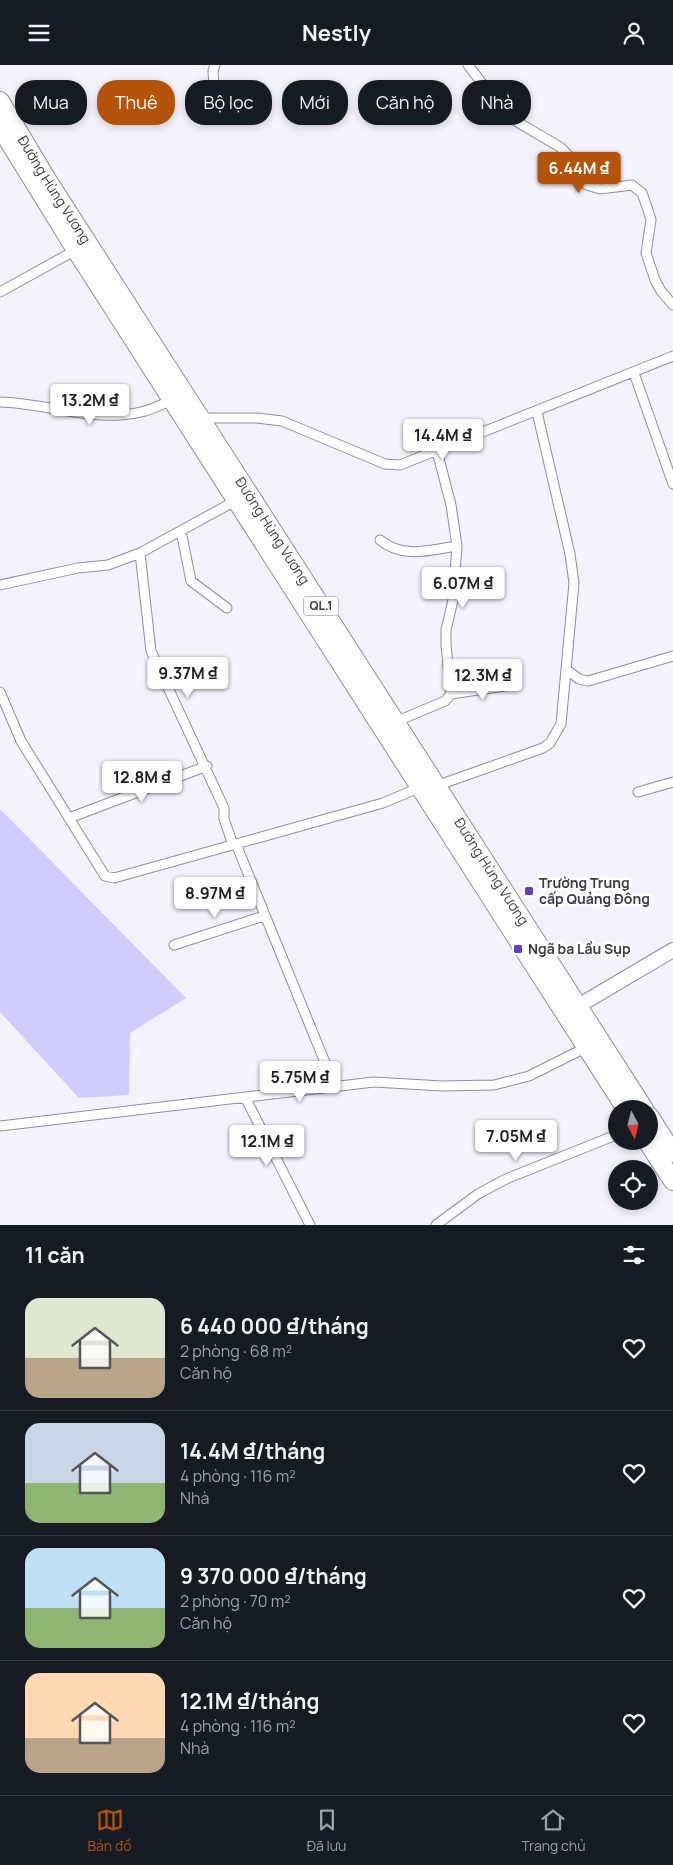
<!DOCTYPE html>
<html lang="vi">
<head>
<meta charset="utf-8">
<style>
  :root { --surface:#171b24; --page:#242831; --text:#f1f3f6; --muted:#9ea1a6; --line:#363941; --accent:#b45309 }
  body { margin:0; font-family:Manrope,sans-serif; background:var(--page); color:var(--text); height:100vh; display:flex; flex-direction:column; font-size:19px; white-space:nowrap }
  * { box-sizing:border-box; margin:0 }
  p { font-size:16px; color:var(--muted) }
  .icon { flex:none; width:28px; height:28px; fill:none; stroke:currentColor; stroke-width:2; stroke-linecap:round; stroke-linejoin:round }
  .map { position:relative; height:1160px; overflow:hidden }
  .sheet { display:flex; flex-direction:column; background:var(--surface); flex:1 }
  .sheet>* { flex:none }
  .guide { position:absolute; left:15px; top:15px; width:644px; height:45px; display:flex; gap:10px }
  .needle { width:32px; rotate:173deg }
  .controls { position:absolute; left:608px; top:1035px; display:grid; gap:10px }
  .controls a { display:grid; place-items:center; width:50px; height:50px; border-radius:50%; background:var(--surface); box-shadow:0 2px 8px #0003; font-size:25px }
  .price { position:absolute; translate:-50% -42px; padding:0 11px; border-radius:5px; background:#fff; color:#222; font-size:16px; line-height:32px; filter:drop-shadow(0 1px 2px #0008) }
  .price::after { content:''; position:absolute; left:50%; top:30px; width:15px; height:11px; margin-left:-8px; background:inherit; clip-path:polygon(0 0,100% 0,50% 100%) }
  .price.selected { background:var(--accent); color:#fff }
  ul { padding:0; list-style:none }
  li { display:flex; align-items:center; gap:15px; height:125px; padding:0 25px }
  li+li { border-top:1px solid var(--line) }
  li span { display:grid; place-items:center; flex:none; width:140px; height:100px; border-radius:15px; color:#555 }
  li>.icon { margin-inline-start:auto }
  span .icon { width:60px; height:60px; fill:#fffc; stroke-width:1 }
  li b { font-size:21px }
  h2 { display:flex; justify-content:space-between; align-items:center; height:60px; padding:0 25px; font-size:21px }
  .chip { padding:0 18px; border-radius:20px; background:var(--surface); box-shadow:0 2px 8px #0003; font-size:18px; line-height:45px }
  .chip.selected { background:var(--accent); color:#fff }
  header { display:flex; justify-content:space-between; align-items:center; height:65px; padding:0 25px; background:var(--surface); font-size:22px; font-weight:700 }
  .tabs { display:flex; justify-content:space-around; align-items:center; height:70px; border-top:1px solid var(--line); background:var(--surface); font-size:14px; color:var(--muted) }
  .tabs a { display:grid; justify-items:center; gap:2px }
  .tabs .selected { color:var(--accent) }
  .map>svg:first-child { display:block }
  .green { fill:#d0cbfb }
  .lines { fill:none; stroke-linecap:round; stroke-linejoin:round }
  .street-casing { stroke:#8e8ca3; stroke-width:11 }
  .secondary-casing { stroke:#8e8ca3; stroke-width:16 }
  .highway-casing { stroke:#8e8ca3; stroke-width:20 }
  .street { stroke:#fff; stroke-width:9 }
  .secondary { stroke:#fff; stroke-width:14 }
  .highway { stroke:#fff; stroke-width:18 }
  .poi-dot { fill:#5f40b8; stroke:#fff; stroke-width:2 }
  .labels { text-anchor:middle; stroke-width:5; stroke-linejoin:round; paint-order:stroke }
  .shield { fill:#fff; stroke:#76757c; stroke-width:1 }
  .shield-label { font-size:12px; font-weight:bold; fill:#3b3a44 }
  .street-label { font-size:14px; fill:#3b3a44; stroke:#fff }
  .poi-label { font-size:14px; font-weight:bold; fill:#3b3a44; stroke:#fff; text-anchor:start }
</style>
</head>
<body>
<header><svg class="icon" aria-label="menu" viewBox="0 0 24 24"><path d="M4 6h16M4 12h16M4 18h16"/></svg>Nestly<svg class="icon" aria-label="person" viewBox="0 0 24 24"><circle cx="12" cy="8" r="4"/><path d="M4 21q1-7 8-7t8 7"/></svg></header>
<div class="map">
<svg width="673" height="1160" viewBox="0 0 673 1160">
  <rect width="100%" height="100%" fill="#f3f2fd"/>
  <path class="green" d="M0,744L186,933L130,968L129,1030L79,1033L0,947Z"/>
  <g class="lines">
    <defs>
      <path id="street" d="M468,0L507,51L560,82L569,91L587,120L600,124L632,120L642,128L648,145L651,155L646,188L655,215L661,226L673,240
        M215,40L213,6L215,0
        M0,227L76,185
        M634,308L673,419
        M0,337C44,338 99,358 141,347C152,345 163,339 173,334
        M202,353H257L282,356L385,399L400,400L673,291
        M181,466L191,516L227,543
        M380,475C403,494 429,485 457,481
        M140,488L151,586L224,743V754L233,780
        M0,520L78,503L108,500L140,488L237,435
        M567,605L579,614L588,616L673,591
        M0,627L21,676L105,811L114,813L383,738L421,722
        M451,629L511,620
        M395,657L445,636L451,629L446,580V565L453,535L457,481L451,440L437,386
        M436,721L543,683L550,678L561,659L574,518L570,489L537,347
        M638,727L673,717
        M69,753L207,701
        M236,779L335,1022
        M174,880L264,851
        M245,1032L310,1160
        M0,1061L374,1017L442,1021L494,1020L529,1011L587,982
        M436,1160L478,1129L506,1114L616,1070"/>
      <path id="secondary" d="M578,941L673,885"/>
      <g id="highway">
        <path id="s1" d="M0,36L46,113L644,1044"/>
        <path d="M0,62L76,185L626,1044"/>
        <path d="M649,1051L673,1088"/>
        <path d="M647,1076L673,1116"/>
      </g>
    </defs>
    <use href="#street" class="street-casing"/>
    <use href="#secondary" class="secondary-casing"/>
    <use href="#highway" class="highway-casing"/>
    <use href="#street" class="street"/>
    <use href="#secondary" class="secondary"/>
    <use href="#highway" class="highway"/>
  </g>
  <g class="poi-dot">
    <rect x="524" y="821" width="10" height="10" rx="2.5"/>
    <rect x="513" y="879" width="10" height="10" rx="2.5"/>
  </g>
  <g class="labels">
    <rect class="shield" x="303.5" y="531.5" width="35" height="19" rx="4"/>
    <g class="shield-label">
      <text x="321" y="545">QL.1</text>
    </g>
    <g class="street-label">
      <text dy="5" stroke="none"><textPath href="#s1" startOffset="104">Đường Hùng Vương</textPath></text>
      <text dy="5" stroke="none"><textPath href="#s1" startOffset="509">Đường Hùng Vương</textPath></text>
      <text dy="5" stroke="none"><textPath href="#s1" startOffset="914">Đường Hùng Vương</textPath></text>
    </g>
    <g class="poi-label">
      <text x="539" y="823">Trường Trung<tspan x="539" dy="16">cấp Quảng Đông</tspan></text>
      <text x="528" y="889">Ngã ba Lầu Sụp</text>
    </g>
  </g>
</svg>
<div class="controls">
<a><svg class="needle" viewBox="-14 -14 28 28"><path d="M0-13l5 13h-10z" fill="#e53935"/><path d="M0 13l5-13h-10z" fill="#9ea1a6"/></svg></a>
<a><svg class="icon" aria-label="locate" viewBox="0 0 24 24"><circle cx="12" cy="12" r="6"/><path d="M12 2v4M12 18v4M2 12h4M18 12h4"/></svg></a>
</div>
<b class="price selected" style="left:579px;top:129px">6.44M ₫</b>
<b class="price" style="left:90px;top:361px">13.2M ₫</b>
<b class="price" style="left:443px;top:396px">14.4M ₫</b>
<b class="price" style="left:463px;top:544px">6.07M ₫</b>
<b class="price" style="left:188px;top:634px">9.37M ₫</b>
<b class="price" style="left:483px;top:636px">12.3M ₫</b>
<b class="price" style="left:142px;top:738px">12.8M ₫</b>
<b class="price" style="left:215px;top:854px">8.97M ₫</b>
<b class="price" style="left:300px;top:1038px">5.75M ₫</b>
<b class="price" style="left:516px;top:1097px">7.05M ₫</b>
<b class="price" style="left:267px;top:1102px">12.1M ₫</b>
<div class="guide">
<a class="chip">Mua</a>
<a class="chip selected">Thuê</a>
<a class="chip">Bộ lọc</a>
<a class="chip">Mới</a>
<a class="chip">Căn hộ</a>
<a class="chip">Nhà</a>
</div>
</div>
<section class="sheet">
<h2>11 căn<svg class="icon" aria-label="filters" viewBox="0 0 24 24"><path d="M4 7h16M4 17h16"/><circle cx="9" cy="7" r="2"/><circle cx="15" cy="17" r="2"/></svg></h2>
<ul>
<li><span style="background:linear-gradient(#dfe7d0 60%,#b9a48a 0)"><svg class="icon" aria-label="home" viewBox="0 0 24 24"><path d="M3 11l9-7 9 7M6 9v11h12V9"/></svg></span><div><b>6 440 000 ₫/tháng</b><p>2 phòng · 68 m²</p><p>Căn hộ</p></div><svg class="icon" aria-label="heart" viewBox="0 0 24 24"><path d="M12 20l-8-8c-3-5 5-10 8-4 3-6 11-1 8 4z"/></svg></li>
<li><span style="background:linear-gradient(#c9d6e8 60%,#8fb573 0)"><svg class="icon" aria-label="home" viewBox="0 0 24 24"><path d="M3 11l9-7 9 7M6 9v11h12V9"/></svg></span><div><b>14.4M ₫/tháng</b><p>4 phòng · 116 m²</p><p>Nhà</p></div><svg class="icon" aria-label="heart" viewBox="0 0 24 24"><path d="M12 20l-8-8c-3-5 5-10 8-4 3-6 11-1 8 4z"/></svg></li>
<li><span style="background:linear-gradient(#bfe0f5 60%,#8fb573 0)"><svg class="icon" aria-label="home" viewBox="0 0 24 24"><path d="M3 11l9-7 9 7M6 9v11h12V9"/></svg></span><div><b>9 370 000 ₫/tháng</b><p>2 phòng · 70 m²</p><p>Căn hộ</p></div><svg class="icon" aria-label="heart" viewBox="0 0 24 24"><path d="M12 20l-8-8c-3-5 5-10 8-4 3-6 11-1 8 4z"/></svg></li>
<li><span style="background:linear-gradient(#ffd9b3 65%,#b9a48a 0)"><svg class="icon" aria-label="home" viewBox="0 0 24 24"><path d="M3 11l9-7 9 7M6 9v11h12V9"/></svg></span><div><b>12.1M ₫/tháng</b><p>4 phòng · 116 m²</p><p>Nhà</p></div><svg class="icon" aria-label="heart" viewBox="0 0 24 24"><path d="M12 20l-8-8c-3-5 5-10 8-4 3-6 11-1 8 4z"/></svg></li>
</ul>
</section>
<nav class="tabs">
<a class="selected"><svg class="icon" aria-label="map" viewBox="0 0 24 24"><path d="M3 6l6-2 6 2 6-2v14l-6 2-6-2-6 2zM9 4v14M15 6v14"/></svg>Bản đồ</a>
<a><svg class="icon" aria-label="saved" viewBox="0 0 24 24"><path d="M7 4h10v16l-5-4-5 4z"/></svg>Đã lưu</a>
<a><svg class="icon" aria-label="home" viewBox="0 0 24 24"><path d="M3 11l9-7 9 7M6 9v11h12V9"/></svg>Trang chủ</a>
</nav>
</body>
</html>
